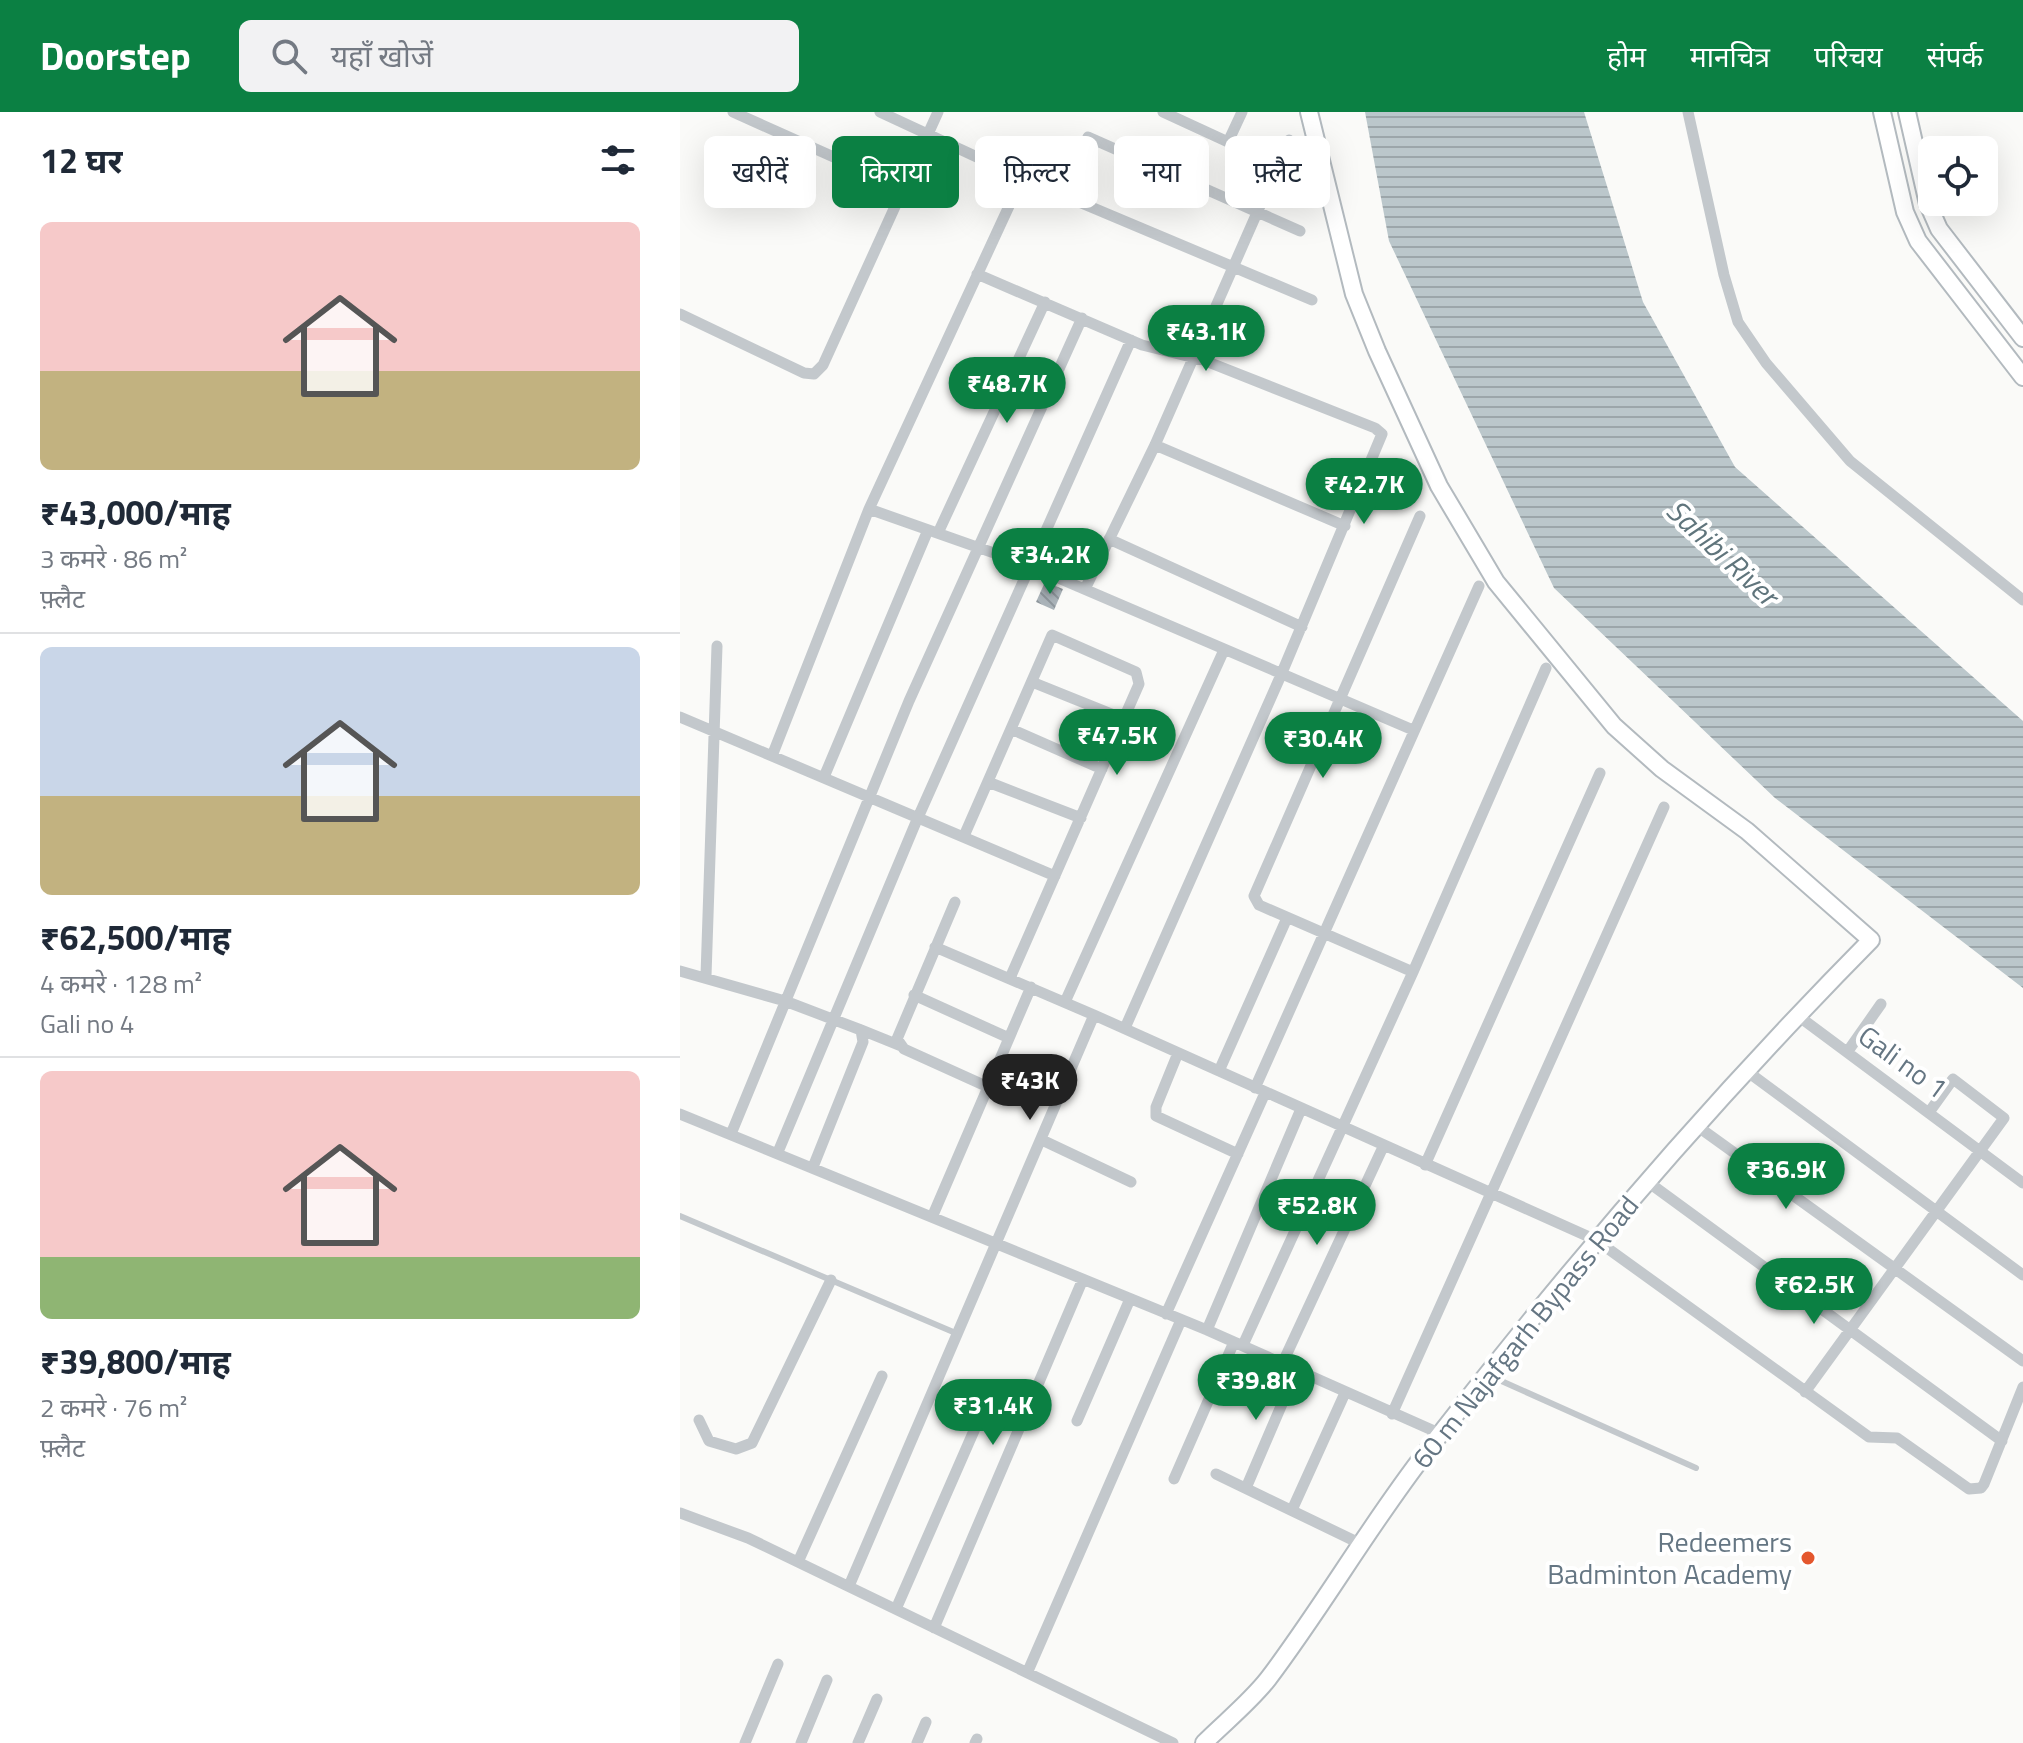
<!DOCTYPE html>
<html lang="hi">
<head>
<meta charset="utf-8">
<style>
  :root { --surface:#fff; --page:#f2f2f3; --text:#1f2937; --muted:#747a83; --line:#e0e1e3; --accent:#0b8043 }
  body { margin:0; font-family:"Titillium Web","Noto Sans Devanagari",sans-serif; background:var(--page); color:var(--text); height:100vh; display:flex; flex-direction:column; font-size:30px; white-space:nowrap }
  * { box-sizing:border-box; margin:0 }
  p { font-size:26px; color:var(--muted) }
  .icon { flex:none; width:44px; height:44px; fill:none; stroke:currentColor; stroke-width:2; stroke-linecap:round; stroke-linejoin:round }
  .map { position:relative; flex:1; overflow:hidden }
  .sheet { display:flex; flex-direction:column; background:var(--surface); width:680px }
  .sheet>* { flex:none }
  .hud { position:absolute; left:24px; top:24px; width:760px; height:72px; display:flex; gap:16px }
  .fabs { position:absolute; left:1238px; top:24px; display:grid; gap:16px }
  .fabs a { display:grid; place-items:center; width:80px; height:80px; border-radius:12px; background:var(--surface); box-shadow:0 8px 32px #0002; font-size:40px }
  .price { position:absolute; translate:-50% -68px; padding:0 18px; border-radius:28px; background:var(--accent); color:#fff; font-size:26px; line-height:52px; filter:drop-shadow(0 2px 4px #0008) }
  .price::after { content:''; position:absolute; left:50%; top:48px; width:24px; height:18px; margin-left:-12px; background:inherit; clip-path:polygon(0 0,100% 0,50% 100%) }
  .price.on { background:#222; color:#fff }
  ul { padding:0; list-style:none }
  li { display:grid; align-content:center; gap:16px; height:424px; padding:0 40px }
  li+li { border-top:2px solid var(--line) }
  li span { display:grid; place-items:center; height:248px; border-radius:12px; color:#555 }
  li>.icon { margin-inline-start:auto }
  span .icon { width:144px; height:144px; fill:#fffc; stroke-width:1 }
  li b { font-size:34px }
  h2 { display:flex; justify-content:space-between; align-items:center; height:96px; padding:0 40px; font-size:34px }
  .tag { padding:0 28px; border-radius:12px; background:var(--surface); box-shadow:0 8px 32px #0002; font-size:28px; line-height:72px }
  .tag.on { background:var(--accent); color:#fff }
  header { display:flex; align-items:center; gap:48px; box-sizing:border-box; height:112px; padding:0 40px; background:var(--accent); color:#fff }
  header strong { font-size:38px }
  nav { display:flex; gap:44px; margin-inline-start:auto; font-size:28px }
  .search { width:560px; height:72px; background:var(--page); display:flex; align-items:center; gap:20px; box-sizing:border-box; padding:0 28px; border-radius:12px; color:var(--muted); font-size:30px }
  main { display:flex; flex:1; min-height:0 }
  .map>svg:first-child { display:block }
  .water { fill:url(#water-rules) }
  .building { fill:url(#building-back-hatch) }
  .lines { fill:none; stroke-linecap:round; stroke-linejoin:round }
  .secondary-casing { stroke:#b3babf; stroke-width:20 }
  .lane { stroke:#c3c8cc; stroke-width:6 }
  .street { stroke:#c3c8cc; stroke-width:11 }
  .secondary { stroke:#fff; stroke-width:16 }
  .poi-dot { fill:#e4572e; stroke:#fff; stroke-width:3 }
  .labels { text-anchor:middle; stroke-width:8; stroke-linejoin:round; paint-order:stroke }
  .street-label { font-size:28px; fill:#657683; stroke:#fff }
  .poi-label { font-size:28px; fill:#657683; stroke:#fff; text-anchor:end }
  .water-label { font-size:30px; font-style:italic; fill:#60757c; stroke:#fff }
</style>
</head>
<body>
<header>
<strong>Doorstep</strong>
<div class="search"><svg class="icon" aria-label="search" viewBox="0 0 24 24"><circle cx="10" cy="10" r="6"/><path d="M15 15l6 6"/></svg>यहाँ खोजें</div>
<nav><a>होम</a><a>मानचित्र</a><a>परिचय</a><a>संपर्क</a></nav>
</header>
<main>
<section class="sheet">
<h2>12 घर<svg class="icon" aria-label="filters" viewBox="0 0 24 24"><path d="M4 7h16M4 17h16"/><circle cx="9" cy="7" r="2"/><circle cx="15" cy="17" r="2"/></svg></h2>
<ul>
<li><span style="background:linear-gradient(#f6c9c9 60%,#c2b280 0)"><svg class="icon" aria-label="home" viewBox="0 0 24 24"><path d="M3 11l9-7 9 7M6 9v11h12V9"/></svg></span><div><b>₹43,000/माह</b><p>3 कमरे · 86 m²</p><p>फ़्लैट</p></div></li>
<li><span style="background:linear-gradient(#c9d6e8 60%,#c2b280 0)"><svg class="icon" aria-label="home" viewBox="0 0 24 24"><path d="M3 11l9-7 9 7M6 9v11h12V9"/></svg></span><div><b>₹62,500/माह</b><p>4 कमरे · 128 m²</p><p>Gali no 4</p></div></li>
<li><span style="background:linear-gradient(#f6c9c9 75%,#8fb573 0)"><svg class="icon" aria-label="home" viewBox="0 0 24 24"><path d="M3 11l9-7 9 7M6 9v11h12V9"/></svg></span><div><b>₹39,800/माह</b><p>2 कमरे · 76 m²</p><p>फ़्लैट</p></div></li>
</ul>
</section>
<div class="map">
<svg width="1343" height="1631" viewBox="0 0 1343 1631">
  <defs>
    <pattern id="water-rules" width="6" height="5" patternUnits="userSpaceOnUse" patternTransform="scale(2)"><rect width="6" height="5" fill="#bbc7cb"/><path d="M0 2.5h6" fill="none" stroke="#9ca6aa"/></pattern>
    <pattern id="building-back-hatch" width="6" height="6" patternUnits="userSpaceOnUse" patternTransform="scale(2)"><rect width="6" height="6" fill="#aab3b9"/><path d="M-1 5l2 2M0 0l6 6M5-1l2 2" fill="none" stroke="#8e969c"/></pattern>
  </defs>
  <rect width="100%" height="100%" fill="#fafaf8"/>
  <path class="water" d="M685,0H904L963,190L1055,355L1343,609V876L1095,686L874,476L709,129Z"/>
  <path class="building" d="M365,470L383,477L374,498L356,490Z"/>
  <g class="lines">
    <defs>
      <path id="secondary" d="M1202,0L1225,100L1238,129L1343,265
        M1227,0L1248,92L1259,117L1343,226
        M524,1631C545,1610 570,1590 588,1567C644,1493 690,1412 747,1339C885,1160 1033,988 1191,828L1067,719L982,657L934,614L816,470L759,374L697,239L674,182L629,0"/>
    </defs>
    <use href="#secondary" class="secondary-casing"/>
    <path class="lane" d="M0,1104L278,1222
      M808,1263L1016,1356"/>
    <path class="street" d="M53,0L223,76
      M200,0L342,66L632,188
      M483,0L598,53
      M1008,0L1044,163L1058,210L1086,251L1170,349L1343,488
      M408,25L620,119
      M548,30L562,0
      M297,162L462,233L523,248L695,316L702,322L601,563L445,916
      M0,202L124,261L134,262L143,253L258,0
      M475,333L665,414
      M189,397L348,453L733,618
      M258,421L365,190
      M429,427L622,515
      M405,477L475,333L609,28
      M352,570L444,607
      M0,605L375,764
      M331,617L422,657
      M92,644L189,397L342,66
      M144,665L248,418
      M308,670L401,706
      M284,724L372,523L456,560L459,572L330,866
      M275,790L217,927L224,937L308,975
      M255,835L414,903L916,1128L1189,1325L1217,1326L1289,1377L1301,1376L1304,1372L1343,1275
      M0,859L105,889L181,918L183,930L133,1055
      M733,860L579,793L574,784L740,404
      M26,864L37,534
      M234,883L329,926
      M385,890L544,538
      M1117,903L1343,1071
      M179,917L221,934
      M1168,939L1201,892
      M498,941L476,995V1004L558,1042
      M539,959L607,806
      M1068,960L1343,1163
      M575,976L799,474
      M0,1002L527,1218L761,1322
      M1017,1014L1343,1249
      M51,1022L229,589L402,206
      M362,1028L451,1070
      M98,1040L236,710L451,228
      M745,1053L920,661
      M968,1070L1322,1329
      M253,1103L351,875
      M486,1202L585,981
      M527,1218L621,997
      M563,1233L733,860L866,556
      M603,1250L703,1035
      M1125,1280L1324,1006L1273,967L1250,999
      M712,1302L984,695
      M19,1308L29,1329L56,1337L72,1331L151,1168
      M397,1309L450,1187
      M536,1362L679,1431
      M494,1367L554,1230
      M566,1376L617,1257
      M612,1398L665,1281
      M0,1401L68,1426L493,1631
      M118,1450L202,1264
      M169,1474L414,903
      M216,1497L300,1305
      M254,1516L403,1167
      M348,1559L501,1208
      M65,1631L98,1552
      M121,1631L147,1568
      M178,1631L197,1587
      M237,1631L246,1610
      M295,1631L297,1627"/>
    <use href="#secondary" class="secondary"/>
  </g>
  <circle class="poi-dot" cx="1128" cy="1446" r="8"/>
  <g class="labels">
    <g class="street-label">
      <text transform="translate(1223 950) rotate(36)" y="10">Gali no 1</text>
      <text transform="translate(845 1220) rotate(-51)" y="10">60 m Najafgarh Bypass Road</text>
    </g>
    <g class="poi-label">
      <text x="1112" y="1440">Redeemers<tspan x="1112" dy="32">Badminton Academy</tspan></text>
    </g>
    <g class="water-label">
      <text transform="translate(1042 441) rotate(43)" y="10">Sahibi River</text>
    </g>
  </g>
</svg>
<div class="fabs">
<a><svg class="icon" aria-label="locate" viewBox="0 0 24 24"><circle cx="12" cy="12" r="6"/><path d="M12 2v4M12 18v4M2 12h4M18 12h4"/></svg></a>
</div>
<b class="price" style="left:526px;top:261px">₹43.1K</b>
<b class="price" style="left:327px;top:313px">₹48.7K</b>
<b class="price" style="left:684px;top:414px">₹42.7K</b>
<b class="price" style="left:370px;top:484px">₹34.2K</b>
<b class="price" style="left:437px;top:665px">₹47.5K</b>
<b class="price" style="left:643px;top:668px">₹30.4K</b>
<b class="price on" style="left:350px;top:1010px">₹43K</b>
<b class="price" style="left:1106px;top:1099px">₹36.9K</b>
<b class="price" style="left:637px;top:1135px">₹52.8K</b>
<b class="price" style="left:1134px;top:1214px">₹62.5K</b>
<b class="price" style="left:576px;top:1310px">₹39.8K</b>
<b class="price" style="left:313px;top:1335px">₹31.4K</b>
<div class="hud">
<a class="tag">खरीदें</a>
<a class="tag on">किराया</a>
<a class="tag">फ़िल्टर</a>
<a class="tag">नया</a>
<a class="tag">फ़्लैट</a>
</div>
</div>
</main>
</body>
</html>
